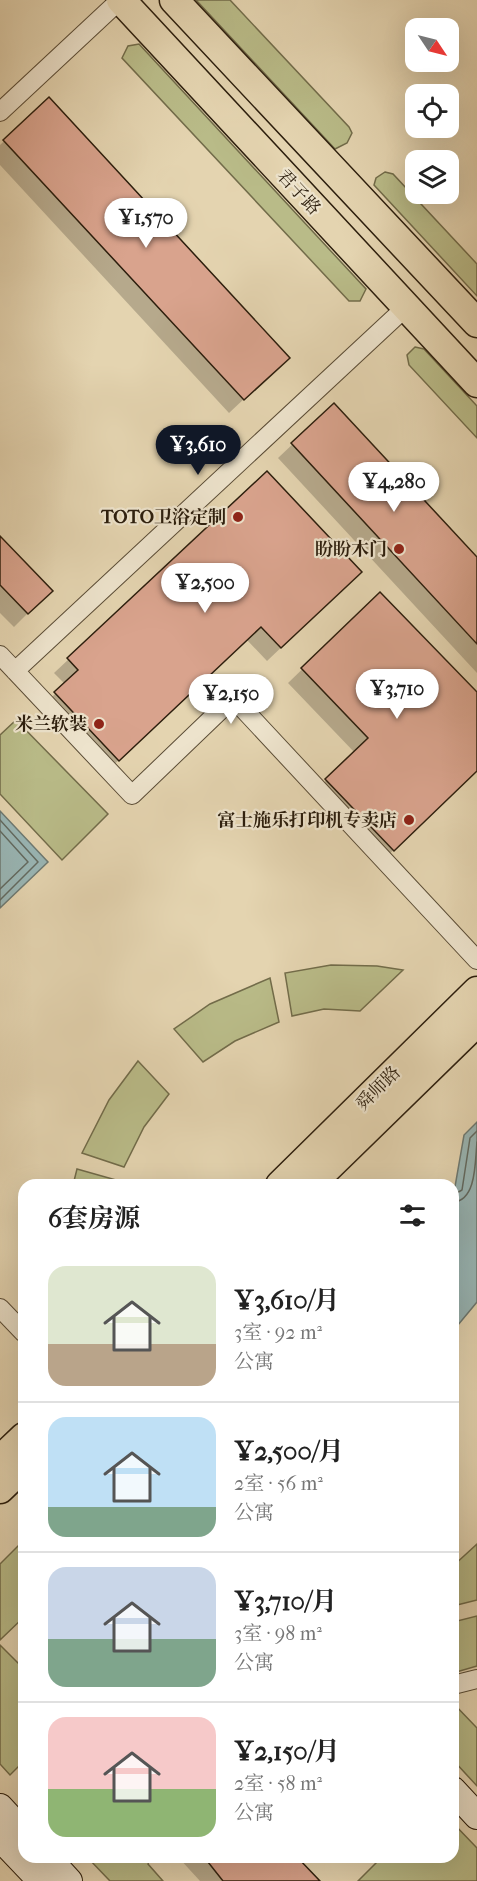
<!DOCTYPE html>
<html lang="zh">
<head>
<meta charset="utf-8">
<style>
  :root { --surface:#fff; --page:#f6f6f6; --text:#222; --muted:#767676; --line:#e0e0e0; --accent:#111827 }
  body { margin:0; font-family:"IM FELL French Canon","Noto Serif SC",serif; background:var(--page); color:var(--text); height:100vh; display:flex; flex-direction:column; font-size:22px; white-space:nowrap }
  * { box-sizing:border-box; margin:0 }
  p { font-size:20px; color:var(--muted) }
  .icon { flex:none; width:33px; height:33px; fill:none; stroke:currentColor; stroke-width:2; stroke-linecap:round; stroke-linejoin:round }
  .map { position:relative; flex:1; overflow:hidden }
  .side { position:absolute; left:18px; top:1179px; width:441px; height:684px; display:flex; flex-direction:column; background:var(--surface); border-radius:18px; box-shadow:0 6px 24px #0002 }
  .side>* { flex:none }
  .needle { width:39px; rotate:125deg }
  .controls { position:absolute; left:405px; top:18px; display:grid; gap:12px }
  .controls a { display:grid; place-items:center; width:54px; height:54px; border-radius:12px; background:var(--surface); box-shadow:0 6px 24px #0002; font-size:30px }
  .price { position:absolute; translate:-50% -51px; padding:0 14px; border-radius:21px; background:#fff; color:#222; font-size:20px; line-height:39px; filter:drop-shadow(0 2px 3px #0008) }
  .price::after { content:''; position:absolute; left:50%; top:36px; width:18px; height:14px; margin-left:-9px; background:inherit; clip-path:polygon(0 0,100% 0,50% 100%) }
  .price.selected { background:var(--accent); color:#fff }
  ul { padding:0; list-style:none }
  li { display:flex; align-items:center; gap:18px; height:150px; padding:0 30px }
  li+li { border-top:2px solid var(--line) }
  li span { display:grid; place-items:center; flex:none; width:168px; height:120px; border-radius:18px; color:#555 }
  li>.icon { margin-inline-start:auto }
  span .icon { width:72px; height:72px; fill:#fffc; stroke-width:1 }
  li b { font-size:26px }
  h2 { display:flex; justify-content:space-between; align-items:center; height:72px; padding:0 30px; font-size:26px }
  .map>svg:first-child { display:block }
  .green { fill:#b9bb88; stroke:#726c4a; stroke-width:1.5 }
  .water { fill:#99b6b5; stroke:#6d7972; stroke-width:1.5 }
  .shadow { fill:#0003 }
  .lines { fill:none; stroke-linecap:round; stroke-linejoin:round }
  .shore { stroke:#626a61; stroke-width:1.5 }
  .building { fill:#d9a38d; stroke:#2c1e0d; stroke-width:1.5 }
  .street-casing { stroke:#5a4c36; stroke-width:20 }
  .secondary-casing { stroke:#2c1e0d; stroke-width:28 }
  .primary-casing { stroke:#2c1e0d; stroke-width:31 }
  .street { stroke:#ede3cc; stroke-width:18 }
  .secondary { stroke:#ede3cc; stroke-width:26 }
  .primary { stroke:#e4d4b0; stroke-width:28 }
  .poi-dot { fill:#8f2418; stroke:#ede3cc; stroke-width:2 }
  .labels { text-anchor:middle; stroke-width:4.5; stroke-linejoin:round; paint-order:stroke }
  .street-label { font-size:18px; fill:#2c1e0d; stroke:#ede3cc }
  .poi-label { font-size:18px; font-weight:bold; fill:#2c1e0d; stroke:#ede3cc; text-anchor:end }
</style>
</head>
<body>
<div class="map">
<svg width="477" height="1881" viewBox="0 0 477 1881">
  <rect width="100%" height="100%" fill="#e4d4b0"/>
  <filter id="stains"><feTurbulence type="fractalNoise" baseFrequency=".00333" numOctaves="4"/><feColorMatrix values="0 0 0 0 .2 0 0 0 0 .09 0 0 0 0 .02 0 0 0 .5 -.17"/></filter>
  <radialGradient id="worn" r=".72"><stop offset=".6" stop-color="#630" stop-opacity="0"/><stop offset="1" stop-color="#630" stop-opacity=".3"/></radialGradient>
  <path class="green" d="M196,0H230L349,127L352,133L347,143L335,149Z
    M139,44L366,289L360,301H349L122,58L128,46Z
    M385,172L393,174L477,264V296L374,185L376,178Z
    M415,347L424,349L477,406V438L409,365L407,355Z
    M16,720L108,814L62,860L0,794V735Z
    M331,965L377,966L403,970L360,1011L324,1009L292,1016L285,973Z
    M270,978L279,1022L235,1041L203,1062L174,1029L210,1004Z
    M138,1061L169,1094L144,1127L124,1167L82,1153L109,1100Z
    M77,1169L116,1180L114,1185H73Z
    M24,1540V1617L0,1640V1564Z
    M477,1544V1600L453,1606V1566Z
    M477,1616V1666L453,1673V1622Z
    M0,1645L24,1669V1761L10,1775L0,1764Z
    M453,1703L477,1728V1786L453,1760Z
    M453,1823L477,1848V1881H358L382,1857H453Z
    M87,1857H151L148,1864L163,1881H110Z"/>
  <path class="water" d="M0,811L48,862L0,908Z
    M477,1122V1302L453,1331V1198L464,1135Z"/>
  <path class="shadow" d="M49,99L274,371L229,413L0,165V145Z
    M334,405L477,559V673L278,458Z
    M267,473L346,586L267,661L247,640L104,774L42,707L65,684L54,673Z
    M0,540L50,591L14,627L0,613Z
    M380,594L477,694V769L379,864L312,794L355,753L288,683Z
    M178,1857H295L318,1881H200Z"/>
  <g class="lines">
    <path class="shore" d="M0,820L38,862L0,900
      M0,831L28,862L0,889
      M453,1195L462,1190L470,1138L477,1131
      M453,1202C477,1201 475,1160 477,1142"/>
  </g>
  <path class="building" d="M49,97L290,358L244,400L3,140Z
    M334,403L477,557V644L291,443Z
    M267,471L362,572L281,648L261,627L119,761L54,692L78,670L67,658Z
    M0,536L53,591L28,614L0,585Z
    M380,592L477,692V771L394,851L325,779L368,738L301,668Z
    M204,1857H297L320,1881H223Z"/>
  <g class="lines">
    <defs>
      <path id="street" d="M0,112L120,0
        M0,655L132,795L233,698L477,960
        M15,671L406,307
        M0,1308L24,1333
        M453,1685L477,1679"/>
      <path id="secondary" d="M453,1790L477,1816
        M0,1807L24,1833
        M0,1838L41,1881
        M47,1857L69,1881"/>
      <path id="primary" d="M121,0L477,383
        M174,0L477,323
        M280,1185L477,991
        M310,1185L477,1022
        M0,1460L24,1437
        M0,1489L24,1466"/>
    </defs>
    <use href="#street" class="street-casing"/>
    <use href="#secondary" class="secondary-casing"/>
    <use href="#primary" class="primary-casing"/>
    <use href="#street" class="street"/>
    <use href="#secondary" class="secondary"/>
    <use href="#primary" class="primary"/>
  </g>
  <g class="poi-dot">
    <circle cx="238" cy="517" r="6"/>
    <circle cx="399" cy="549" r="6"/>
    <circle cx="99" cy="724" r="6"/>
    <circle cx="409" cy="820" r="6"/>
  </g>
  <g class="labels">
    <g class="street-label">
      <text transform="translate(299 192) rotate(47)" y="6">君子路</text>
      <text transform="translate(378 1088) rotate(-45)" y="6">舜师路</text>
    </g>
    <g class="poi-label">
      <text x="226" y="523">TOTO卫浴定制</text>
      <text x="387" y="555">盼盼木门</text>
      <text x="87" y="730">米兰软装</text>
      <text x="397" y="826">富士施乐打印机专卖店</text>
    </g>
  </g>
  <rect width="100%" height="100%" filter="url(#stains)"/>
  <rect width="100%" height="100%" fill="url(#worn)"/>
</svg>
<div class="controls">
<a><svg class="needle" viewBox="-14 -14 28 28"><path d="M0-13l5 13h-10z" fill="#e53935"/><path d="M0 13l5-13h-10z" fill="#767676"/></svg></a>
<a><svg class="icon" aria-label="locate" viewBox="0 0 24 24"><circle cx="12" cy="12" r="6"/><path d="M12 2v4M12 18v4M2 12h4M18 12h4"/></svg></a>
<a><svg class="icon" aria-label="layers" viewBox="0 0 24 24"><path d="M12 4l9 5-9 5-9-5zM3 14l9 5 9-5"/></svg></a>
</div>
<b class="price" style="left:146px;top:249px">¥1,570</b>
<b class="price selected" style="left:198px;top:476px">¥3,610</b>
<b class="price" style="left:394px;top:513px">¥4,280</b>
<b class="price" style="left:205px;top:614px">¥2,500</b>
<b class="price" style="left:397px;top:720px">¥3,710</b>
<b class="price" style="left:231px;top:725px">¥2,150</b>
<section class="side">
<h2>6套房源<svg class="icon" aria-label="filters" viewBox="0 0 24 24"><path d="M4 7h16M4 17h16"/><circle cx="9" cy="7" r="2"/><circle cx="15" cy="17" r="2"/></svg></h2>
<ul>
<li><span style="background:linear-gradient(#dfe7d0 65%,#b9a48a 0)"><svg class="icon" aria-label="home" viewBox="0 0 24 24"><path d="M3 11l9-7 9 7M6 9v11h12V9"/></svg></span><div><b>¥3,610/月</b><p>3室 · 92 m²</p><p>公寓</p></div></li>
<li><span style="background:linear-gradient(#bfe0f5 75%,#7fa58c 0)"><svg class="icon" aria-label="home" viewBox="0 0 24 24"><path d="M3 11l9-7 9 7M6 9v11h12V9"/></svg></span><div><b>¥2,500/月</b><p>2室 · 56 m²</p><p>公寓</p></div></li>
<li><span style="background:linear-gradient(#c9d6e8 60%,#7fa58c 0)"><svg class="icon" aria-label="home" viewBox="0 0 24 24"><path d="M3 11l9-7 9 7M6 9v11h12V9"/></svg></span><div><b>¥3,710/月</b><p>3室 · 98 m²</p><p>公寓</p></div></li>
<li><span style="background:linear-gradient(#f6c9c9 60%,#8fb573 0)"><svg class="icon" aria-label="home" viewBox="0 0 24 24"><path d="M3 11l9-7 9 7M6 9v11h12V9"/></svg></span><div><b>¥2,150/月</b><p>2室 · 58 m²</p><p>公寓</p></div></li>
</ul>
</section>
</div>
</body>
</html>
